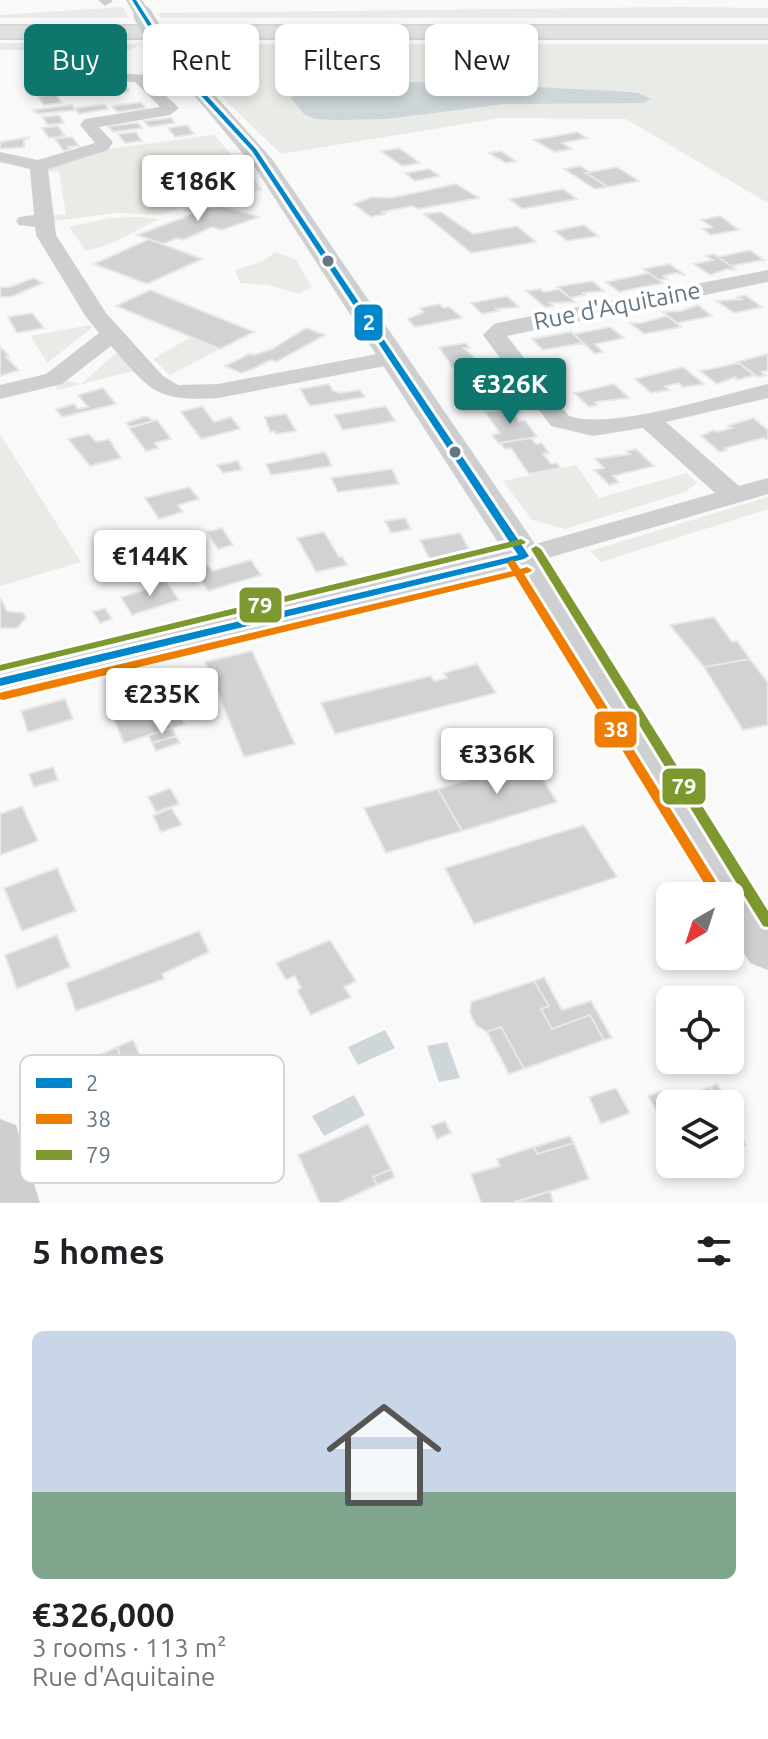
<!DOCTYPE html>
<html lang="en">
<head>
<meta charset="utf-8">
<style>
  :root { --surface:#fff; --page:#f2f2f2; --text:#202124; --muted:#757577; --line:#e0e0e0; --accent:#0f766e }
  body { margin:0; font-family:Ubuntu,sans-serif; background:var(--page); color:var(--text); height:100vh; display:flex; flex-direction:column; font-size:30px; white-space:nowrap }
  * { box-sizing:border-box; margin:0 }
  p { font-size:26px; color:var(--muted) }
  .icon { flex:none; width:44px; height:44px; fill:none; stroke:currentColor; stroke-width:2; stroke-linecap:round; stroke-linejoin:round }
  .map { position:relative; height:1203px; overflow:hidden }
  .panel { display:flex; flex-direction:column; background:var(--surface); flex:1 }
  .panel>* { flex:none }
  .hud { position:absolute; left:24px; top:24px; width:720px; height:72px; display:flex; gap:16px }
  .needle { width:52px; rotate:219deg }
  .buttons { position:absolute; left:656px; top:882px; display:grid; gap:16px }
  .buttons a { display:grid; place-items:center; width:88px; height:88px; border-radius:12px; background:var(--surface); box-shadow:0 4px 12px #0003; font-size:40px }
  .price { position:absolute; translate:-50% -68px; padding:0 18px; border-radius:8px; background:#fff; color:#222; font-size:26px; line-height:52px; filter:drop-shadow(0 2px 4px #0008) }
  .price::after { content:''; position:absolute; left:50%; top:48px; width:24px; height:18px; margin-left:-12px; background:inherit; clip-path:polygon(0 0,100% 0,50% 100%) }
  .price.current { background:var(--accent); color:#fff }
  ul { padding:0; list-style:none }
  li { display:grid; align-content:center; gap:16px; height:424px; padding:0 32px }
  li+li { border-top:2px solid var(--line) }
  li span { display:grid; place-items:center; height:248px; border-radius:12px; color:#555 }
  li>.icon { margin-inline-start:auto }
  span .icon { width:144px; height:144px; fill:#fffc; stroke-width:1 }
  li b { font-size:34px }
  h2 { display:flex; justify-content:space-between; align-items:center; height:96px; padding:0 32px; font-size:34px }
  .tag { padding:0 28px; border-radius:12px; background:var(--surface); box-shadow:0 4px 12px #0003; font-size:28px; line-height:72px }
  .tag.current { background:var(--accent); color:#fff }
  .map>svg:first-child { display:block }
  .green { fill:#e8ebe6 }
  .water { fill:#ced6d9 }
  .building { fill:#d0d2d3; stroke:#e8e8e8; stroke-width:2 }
  .lines { fill:none; stroke-linecap:round; stroke-linejoin:round }
  .motorway-casing { stroke:#d5d6d6; stroke-width:4 }
  .minor { fill:#cecfd0; fill-rule:evenodd }
  .tertiary { fill:#cecfd0; fill-rule:evenodd }
  .motorway { fill:#e1e2e2; fill-rule:evenodd }
  .tertiary-bridge { stroke:#cecfd0; stroke-width:19 }
  .bus-1-casing { stroke:#fff; stroke-width:6 }
  .bus-2-casing { stroke:#fff; stroke-width:6 }
  .bus-3-casing { stroke:#fff; stroke-width:6 }
  .bus-1 { fill:#0086cb; fill-rule:evenodd }
  .bus-2 { fill:#ee7d01; fill-rule:evenodd }
  .bus-3 { fill:#7c982e; fill-rule:evenodd }
  .bus-dot { fill:#657683; stroke:#fff; stroke-width:3 }
  .labels { text-anchor:middle; stroke-width:8; stroke-linejoin:round; paint-order:stroke }
  .far-street-label { font-size:24px; fill:#657683; stroke:#fff }
  .key { fill:#fff; stroke:#d1d6da; stroke-width:2 }
  .key-label { font-size:22px; fill:#657683 }
  .line-badge { stroke:#fff; stroke-width:3 }
  .badge-label { font-size:22px; text-anchor:middle; font-weight:bold; fill:#fff }
</style>
</head>
<body>
<div class="map">
<svg width="768" height="1203" viewBox="0 0 768 1203">
  <rect width="100%" height="100%" fill="#f9f9f9"/>
  <path class="green" d="M123,7L129,18H0V15Z
    M680,7L768,8V18H161L157,13Z
    M0,43L140,44L128,51L0,50Z
    M180,44H768V203L626,119L500,118L281,154L225,100Z
    M214,135L263,190L202,199L162,215L117,213L54,221L52,215L66,214L59,171L46,172V168L114,148Z
    M136,217L160,219C132,231 116,245 86,251L69,227L110,218Z
    M276,252L296,260L312,287L299,294L268,285L240,283L235,270L261,262Z
    M90,325L92,328L47,363L31,336Z
    M191,337L220,349L170,375L153,359Z
    M117,352L133,371L58,390L53,383L65,380L81,384Z
    M0,434L81,562L0,586Z
    M576,465L599,498L687,473L697,483L685,492L565,529L532,520L503,481Z
    M768,497V509L601,562L590,551Z"/>
  <path class="water" d="M431,82L615,91L638,93L651,99L643,103L504,104L386,119L337,120L315,119L304,114L291,98L325,84Z
    M385,1030L395,1048L358,1065L348,1047Z
    M447,1042L460,1078L439,1082L427,1046Z
    M354,1095L365,1115L324,1136L312,1116Z"/>
  <path class="building" d="M59,60H84L80,66L55,65Z
    M30,76H52L45,85H28L30,83L25,82Z
    M124,83L129,90L128,92H109L112,91L107,86Z
    M94,85L98,90L70,94L67,89Z
    M57,94L61,103L44,105L37,96Z
    M141,102L146,108L117,112L112,106Z
    M105,104L108,109L79,114L74,108Z
    M72,105L76,110L37,114L33,110Z
    M59,115L64,123L48,125L42,117Z
    M171,118L175,123L149,127L144,121Z
    M138,123L142,128L113,132L108,126Z
    M187,125L194,134L175,137L168,128Z
    M58,126L65,136L49,138L42,128Z
    M136,132L142,141L125,143L118,134Z
    M577,132L587,138L562,143L572,149L555,152L534,140Z
    M30,137L24,140V147L0,149V142Z
    M72,137L79,146L68,147L70,149L64,151L55,139Z
    M399,148L420,163L402,166L381,151Z
    M501,151L516,161L506,163L489,153Z
    M580,166L590,172L586,173L608,187L595,189L564,169Z
    M617,167L639,181L608,187L586,173Z
    M429,169L440,176L415,181L405,173Z
    M456,184L479,198L418,209L412,206L382,212L385,214L371,217L354,204L372,197L391,198Z
    M563,189L577,199L522,209L509,199Z
    M199,204L213,208L220,205L259,217L222,230L212,227L183,240L177,238L163,244L137,235L185,217L193,212L186,210Z
    M441,212L473,234L517,226L536,242L471,253L424,214Z
    M720,216L739,230L711,235L703,229L712,227L701,220Z
    M584,225L598,236L567,241L555,231Z
    M149,239L202,259L147,284L94,264Z
    M750,250L764,260L731,266L718,257Z
    M714,254L731,266L737,270L727,269L710,275L694,264L713,260L706,256Z
    M669,264L686,275L675,273L663,276L667,279L659,280L643,269Z
    M649,273L663,283L619,292L606,282Z
    M33,278L43,283L11,297H0V287H10Z
    M592,281L604,291L583,293L585,295L570,298L557,287Z
    M540,289L544,292L560,289L575,302L550,303L553,306L545,307L526,291Z
    M150,290L254,332L220,349L116,306Z
    M745,295L762,307L734,313L717,301L741,299L737,297Z
    M507,296L519,307L496,309L498,311L482,314L471,303Z
    M440,304L443,308L450,307L462,318L415,327L408,319L424,312L420,308Z
    M698,305L712,316L677,323L663,312L681,311Z
    M32,313L44,328L17,333L8,317Z
    M667,316L681,327L644,334L630,323H641Z
    M610,327L624,338L595,344L603,352L595,354L574,334Z
    M306,328L325,335L276,362L271,360L250,370L241,373L225,366L249,354L254,355L272,349Z
    M571,332L583,343L543,350L532,339Z
    M466,343L470,348H464L480,363L452,367L439,347Z
    M0,347L9,356L6,357L19,370L0,376Z
    M768,354V370L762,372L766,375L757,377L737,362Z
    M739,363L755,375L737,380L735,377L717,384L700,371Z
    M683,367L704,384L683,387L679,383L665,386L669,390L651,393L635,379Z
    M489,374L496,383L491,384L505,395L476,399L461,378Z
    M329,384L333,391L340,393L360,390L365,397L310,406L300,389Z
    M614,384L629,398L595,402L597,405L589,407L574,393Z
    M103,388L116,404L62,417L56,409L74,404L78,409L88,407L78,395Z
    M202,406L214,422L231,417L240,429L201,439L181,412Z
    M386,406L395,421L343,430L334,415Z
    M515,407L519,412L513,413L519,421L525,420L537,437L498,443L492,435L500,433L485,412Z
    M286,414L296,431L276,434L275,431L270,432L265,417Z
    M146,416L154,421L130,427L126,423Z
    M753,418L768,430V440L763,438L725,448L727,450L720,452L701,436L713,430L717,432L732,428L728,426Z
    M157,420L171,439L155,443L158,448L146,451L129,428Z
    M89,434L96,442L109,439L121,458L90,466L68,439Z
    M531,438L536,444L542,443L549,453L543,454L551,464L557,463L560,468L529,474L511,448L505,449L500,443Z
    M636,449L654,466L613,476L619,482L609,485L594,470L604,468L595,459L630,454L626,451Z
    M325,452L332,466L271,475L266,464Z
    M238,461L242,470L223,473L217,465Z
    M392,469L399,484L338,492L331,478Z
    M189,487L199,499L178,505L183,512L159,519L145,498Z
    M405,518L411,529L391,533L385,521Z
    M222,528L233,545L218,549L207,532Z
    M324,532L339,557L342,556L347,565L316,572L297,538Z
    M460,533L471,553L430,560L420,540Z
    M251,560L261,575L208,591L192,568L206,564L213,571Z
    M164,578L179,600L132,615L121,597L155,587L152,581Z
    M0,597L7,611L23,613L26,618L17,628H0Z
    M105,608L112,619L100,623L93,612Z
    M714,617L732,642L737,641L750,659L704,667L670,625Z
    M252,651L295,744L244,757L205,662Z
    M750,659L768,683V725L743,730L704,667Z
    M477,664L496,693L335,734L321,703L431,676L434,681L447,678L444,673Z
    M65,699L73,719L28,732L21,711Z
    M160,703L172,728L124,743L113,717Z
    M175,706L185,724L172,728L163,709Z
    M172,728L176,736L152,743L148,735Z
    M176,736L180,743L156,751L152,743Z
    M531,761L557,802L462,831L438,789Z
    M53,767L58,780L34,787L29,774Z
    M170,788L179,804L156,812L148,797Z
    M438,789L462,831L386,853L364,808Z
    M22,806L38,841L0,855V814Z
    M171,808L182,825L161,832L153,816Z
    M584,825L617,877L474,924L445,868Z
    M57,868L76,911L22,931L4,888Z
    M199,931L209,952L162,974L164,979L76,1011L66,983Z
    M57,935L70,967L17,989L5,955Z
    M330,940L356,981L344,987L351,997L311,1015L297,990L301,988L295,976L286,980L276,963Z
    M544,977L562,1010L591,1001L612,1038L604,1040L590,1015L552,1029L541,1009L549,1006L534,981Z
    M534,981L549,1006L541,1009L552,1029L590,1015L604,1040L524,1069L501,1027L487,1032L476,1025L470,1013L471,1002Z
    M501,1027L524,1069L509,1074L487,1032Z
    M133,1040L145,1066L128,1073L117,1047Z
    M117,1047L135,1089L92,1108L76,1066Z
    M717,1084L728,1101L719,1103L710,1087Z
    M710,1087L720,1104H670L668,1131L648,1096L662,1091L669,1102Z
    M616,1088L630,1113L601,1124L589,1097Z
    M730,1120L746,1145L730,1151Z
    M445,1121L451,1133L437,1139L431,1126Z
    M368,1124L391,1169L373,1177L377,1185L338,1203H320L298,1155Z
    M570,1136L574,1143L537,1154L534,1147Z
    M574,1143L589,1179L514,1203H481L471,1174L500,1166L497,1159L534,1147L537,1154Z
    M391,1169L395,1177L377,1185L373,1177Z
    M550,1191L553,1203L514,1202Z"/>
  <g class="lines">
    <defs>
      <path id="motorway" d="M0,26H768V38H0Z"/>
    </defs>
    <use href="#motorway" class="motorway-casing"/>
    <path class="minor" d="M98,0H112V2L105,6Z
      M70,70L144,75L179,108L170,115L99,127L113,142L108,150L48,169L56,235L106,313L163,376L178,385L218,384L393,351L401,353L405,358L401,363L218,398C155,402 151,391 111,346L62,384L0,399V385L46,374L99,333L86,317L36,235L35,227L19,225L16,221L19,217L34,215L30,169L0,162V152L38,160L95,143L80,125L85,119L160,107L135,82L65,78L62,75Z
      M768,270V282L507,336L569,416C610,431 722,394 768,384V398L666,422L739,486L768,478V494L534,562L524,565L514,562L510,556L514,550L715,493L643,428L593,436L551,426L483,335L494,324L502,322Z
      M0,1119L16,1125L40,1203H0Z"/>
    <path class="tertiary" d="M126,0H142L152,15L143,20L137,19Z
      M159,38L165,39L272,159L559,579L768,907V970L750,963L730,930V896H710L515,569L0,696V668L503,550L255,168L150,43Z"/>
    <use href="#motorway" class="motorway"/>
    <path class="tertiary-bridge" d="M143,15L159,43"/>
    <defs>
      <path id="bus-1" d="M132,0H136L175,61L256,149L529,556L524,559L0,686V678L518,555L252,151L171,63Z"/>
      <path id="bus-2" d="M512,560L515,561L520,569L527,567L532,570L530,572L524,574L725,896H712L515,576L3,700L0,699V693L3,692L512,571L507,563Z"/>
      <path id="bus-3" d="M521,539L526,542L524,544L0,671V665Z
        M536,546L541,549L768,911V927L763,926L531,549Z"/>
    </defs>
    <use href="#bus-1" class="bus-1-casing"/>
    <use href="#bus-2" class="bus-2-casing"/>
    <use href="#bus-3" class="bus-3-casing"/>
    <use href="#bus-1" class="bus-1"/>
    <use href="#bus-2" class="bus-2"/>
    <use href="#bus-3" class="bus-3"/>
  </g>
  <g class="bus-dot">
    <circle cx="328" cy="261" r="7"/>
    <circle cx="455" cy="452" r="7"/>
  </g>
  <g class="labels">
    <g class="far-street-label">
      <text transform="translate(617 306) rotate(-11)" y="8">Rue d'Aquitaine</text>
    </g>
  </g>
  <rect x="20" y="1055" width="264" height="128" rx="12" class="key"/>
  <rect x="36" y="1078" width="36" height="10" fill="#0086cb"/>
  <rect x="36" y="1114" width="36" height="10" fill="#ee7d01"/>
  <rect x="36" y="1150" width="36" height="10" fill="#7c982e"/>
  <g class="key-label">
    <text x="86" y="1091">2</text>
    <text x="86" y="1127">38</text>
    <text x="86" y="1163">79</text>
  </g>
  <g class="line-badge">
    <rect x="353" y="303" width="31" height="39" rx="8" fill="#0086cb"/>
    <rect x="238" y="586" width="45" height="38" rx="8" fill="#7c982e"/>
    <rect x="593" y="710" width="45" height="39" rx="8" fill="#ee7d01"/>
    <rect x="661" y="767" width="46" height="39" rx="8" fill="#7c982e"/>
  </g>
  <g class="badge-label">
    <text x="369" y="330">2</text>
    <text x="260" y="613">79</text>
    <text x="616" y="737">38</text>
    <text x="684" y="794">79</text>
  </g>
</svg>
<div class="buttons">
<a><svg class="needle" viewBox="-14 -14 28 28"><path d="M0-13l5 13h-10z" fill="#e53935"/><path d="M0 13l5-13h-10z" fill="#757577"/></svg></a>
<a><svg class="icon" aria-label="locate" viewBox="0 0 24 24"><circle cx="12" cy="12" r="6"/><path d="M12 2v4M12 18v4M2 12h4M18 12h4"/></svg></a>
<a><svg class="icon" aria-label="layers" viewBox="0 0 24 24"><path d="M12 4l9 5-9 5-9-5zM3 14l9 5 9-5"/></svg></a>
</div>
<b class="price" style="left:198px;top:223px">€186K</b>
<b class="price current" style="left:510px;top:426px">€326K</b>
<b class="price" style="left:150px;top:598px">€144K</b>
<b class="price" style="left:162px;top:736px">€235K</b>
<b class="price" style="left:497px;top:796px">€336K</b>
<div class="hud">
<a class="tag current">Buy</a>
<a class="tag">Rent</a>
<a class="tag">Filters</a>
<a class="tag">New</a>
</div>
</div>
<section class="panel">
<h2>5 homes<svg class="icon" aria-label="filters" viewBox="0 0 24 24"><path d="M4 7h16M4 17h16"/><circle cx="9" cy="7" r="2"/><circle cx="15" cy="17" r="2"/></svg></h2>
<ul>
<li><span style="background:linear-gradient(#c9d6e8 65%,#7fa58c 0)"><svg class="icon" aria-label="home" viewBox="0 0 24 24"><path d="M3 11l9-7 9 7M6 9v11h12V9"/></svg></span><div><b>€326,000</b><p>3 rooms · 113 m²</p><p>Rue d'Aquitaine</p></div></li>
</ul>
</section>
</body>
</html>
